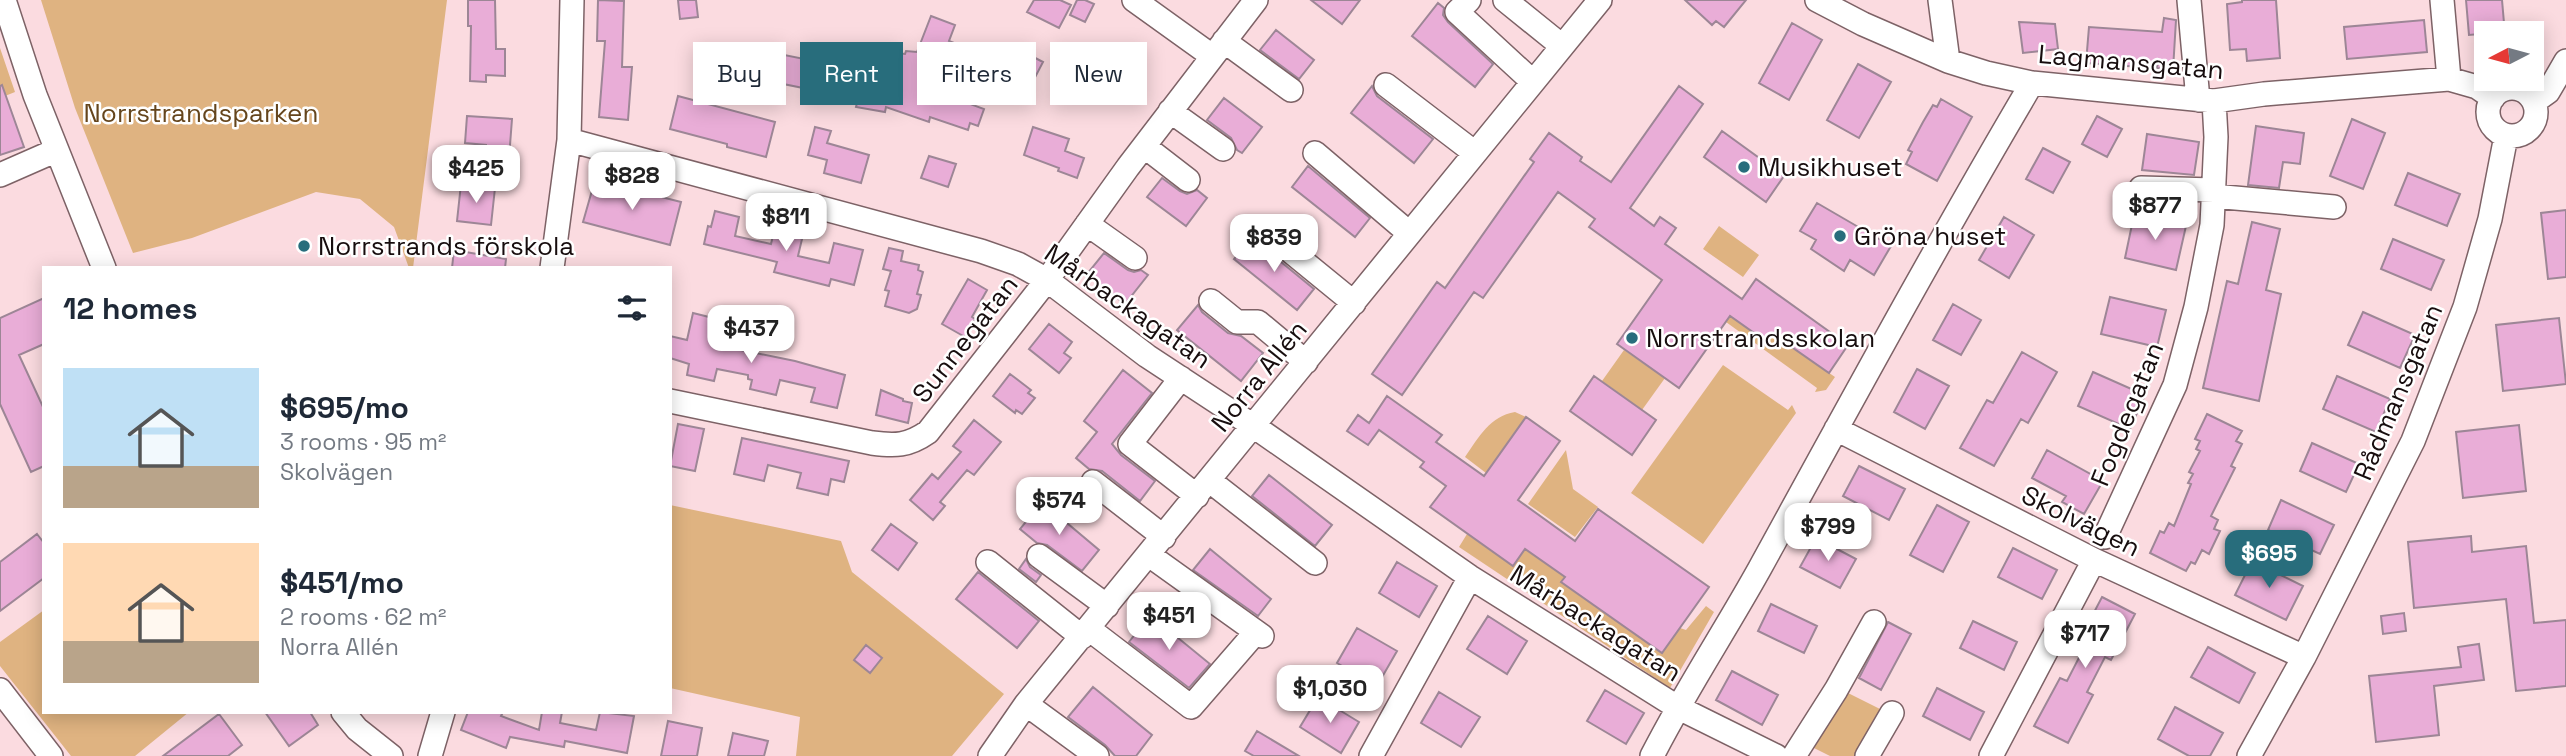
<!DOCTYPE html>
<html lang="en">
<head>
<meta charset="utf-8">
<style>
  :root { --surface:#fff; --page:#f6f6f7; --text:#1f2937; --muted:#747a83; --accent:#286d7c }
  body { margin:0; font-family:"Space Grotesk",sans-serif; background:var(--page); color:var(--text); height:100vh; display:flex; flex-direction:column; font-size:26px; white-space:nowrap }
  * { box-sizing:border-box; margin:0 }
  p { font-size:23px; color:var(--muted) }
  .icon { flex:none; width:38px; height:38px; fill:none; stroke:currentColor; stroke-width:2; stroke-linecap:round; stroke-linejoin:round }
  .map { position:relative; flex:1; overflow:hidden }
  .details { position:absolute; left:42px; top:266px; width:630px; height:448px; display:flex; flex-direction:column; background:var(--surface); border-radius:0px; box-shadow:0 4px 18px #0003 }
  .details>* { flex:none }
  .top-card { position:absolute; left:693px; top:42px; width:665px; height:63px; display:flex; gap:14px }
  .needle { width:46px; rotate:264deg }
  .buttons { position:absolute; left:2474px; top:21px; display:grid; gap:14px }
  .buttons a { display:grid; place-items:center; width:70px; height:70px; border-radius:0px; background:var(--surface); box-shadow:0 4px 18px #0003; font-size:35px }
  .price { position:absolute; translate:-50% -60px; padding:0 16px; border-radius:14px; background:#fff; color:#222; font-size:23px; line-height:46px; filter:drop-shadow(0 2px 4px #0008) }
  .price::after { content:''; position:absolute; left:50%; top:42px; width:21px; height:16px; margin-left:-10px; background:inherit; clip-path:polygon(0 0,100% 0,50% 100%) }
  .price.selected { background:var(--accent); color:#fff }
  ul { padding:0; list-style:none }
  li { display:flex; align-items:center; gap:21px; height:175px; padding:0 21px }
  li span { display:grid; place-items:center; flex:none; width:196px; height:140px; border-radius:0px; color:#555 }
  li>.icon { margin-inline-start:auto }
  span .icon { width:84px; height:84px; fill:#fffc; stroke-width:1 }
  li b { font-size:30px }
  h2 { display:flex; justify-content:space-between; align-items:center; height:84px; padding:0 21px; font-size:30px }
  .pill { padding:0 24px; border-radius:0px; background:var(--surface); box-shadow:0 4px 18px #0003; font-size:24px; line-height:63px }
  .pill.selected { background:var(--accent); color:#fff }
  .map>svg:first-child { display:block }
  .green { fill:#dfb381 }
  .building { fill:#e9add7; stroke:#9d8696; stroke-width:2 }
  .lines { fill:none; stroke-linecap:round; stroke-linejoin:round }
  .minor-casing { stroke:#7d6266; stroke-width:26 }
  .minor { stroke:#fff; stroke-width:23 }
  .poi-dot { fill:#286d7c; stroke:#fff; stroke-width:2.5 }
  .labels { text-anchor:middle; stroke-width:5; stroke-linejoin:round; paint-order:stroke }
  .street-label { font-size:26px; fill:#170d0e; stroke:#fff }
  .park-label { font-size:26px; fill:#65451c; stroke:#fff }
  .poi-label { font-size:26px; fill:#170d0e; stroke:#fff; text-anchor:start }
</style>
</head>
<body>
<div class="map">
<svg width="2566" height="756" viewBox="0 0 2566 756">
  <rect width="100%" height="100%" fill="#fbdbe0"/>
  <path class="green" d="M41,0H447L413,268H409L394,227L360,199L316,192L192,238L133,253L75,108Z
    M0,48L15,92L0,98Z
    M1719,226L1759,255L1743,277L1703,249Z
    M1730,316L1767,342L1773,334L1835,377L1826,390L1815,392L1817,388L1726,322Z
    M1624,350L1665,378L1642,410L1602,381Z
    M1723,365L1788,410L1792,405L1796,413L1703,544L1631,493Z
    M1515,412L1526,417L1486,473L1465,457C1479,437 1490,416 1515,412Z
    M1566,450L1573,489L1598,507L1575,537L1528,504Z
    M670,505L841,541L852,572L1004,694L952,756H796L800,717L670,688Z
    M1467,534L1513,566L1525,549L1565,577L1562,582L1662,653L1680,628L1686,630L1706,606L1714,612L1670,688L1459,547Z
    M44,610V712H189L135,756H71L0,666V642Z
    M1840,689L1884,711L1860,756H1830L1806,744Z"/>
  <path class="building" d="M468,0H495L496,49H505V76L486,75V82L470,81L471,26H468Z
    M598,0L624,1L622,67H632L628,120L599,117L605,41H597Z
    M678,0H696L698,17L680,19Z
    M1034,0H1060L1071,5L1059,28L1027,12Z
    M1077,0H1085L1094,4L1085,22L1070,15Z
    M1311,0H1360L1342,24Z
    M1685,0H1746L1724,27L1716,21L1712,25Z
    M2242,0H2276L2280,58L2247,61L2246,49L2230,50L2227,4L2242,2Z
    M2466,0H2502L2504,23L2490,24L2491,33L2469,35Z
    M1438,3L1444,8L1443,15L1448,22L1493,64L1475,87L1412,36Z
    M931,16L955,25L949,41L986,56L992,44L1013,54L1016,48L1043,62L1029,89L1003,76L999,82L958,65L946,95L984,109L978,126L970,123L968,130L930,117L929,122L886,107L885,112L856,107L858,99L783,84L781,90L742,82L749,48L834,65L833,75L874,82L879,51L905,54L906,51L917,52Z
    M2164,18L2176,20L2173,70L2157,68L2158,62L2154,68L2086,63L2089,27L2162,32Z
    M2424,20L2427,52L2347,59L2344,27Z
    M2019,22L2055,24L2058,49L2023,53Z
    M1792,23L1822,40L1789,100L1759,83Z
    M1276,30L1314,60L1299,79L1260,50Z
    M1100,49L1120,66L1103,86L1083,69Z
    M1858,64L1891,82L1859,138L1827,120Z
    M2,85L24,147L0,155V86Z
    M1372,86L1377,96L1433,139L1414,163L1351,113Z
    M1679,86L1703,104L1630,208L1654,226L1660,217L1676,228L1665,244L1742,299L1756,279L1848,345L1829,373L1773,334L1767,342L1730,316L1679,388L1617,344L1662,280L1589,227L1595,219L1558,192L1483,298L1474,292L1402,395L1372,374L1437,282L1445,288L1534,162L1530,159L1549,133L1582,157L1580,161L1611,182Z
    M678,96L775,122L766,157L727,147V144L670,129Z
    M1224,98L1262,127L1242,153L1237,150L1231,138L1207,120Z
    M1941,99L1972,117L1937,181L1906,164L1912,152L1908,150L1923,122L1933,105L1937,107Z
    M467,116L512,119L509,158L486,156V145L465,143Z
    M2097,116L2122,129L2107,157L2082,144Z
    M2352,119L2385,133L2363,189L2330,176Z
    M2256,126L2304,133L2300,164L2283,162L2279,188L2248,185Z
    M815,127L831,131L827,143L869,155L861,183L824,173L827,160L808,155Z
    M1033,127L1069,139L1065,151L1084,158L1077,178L1058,171L1059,168L1024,155Z
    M1722,131L1784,176L1766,202L1704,157Z
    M2147,134L2199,142L2194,175L2142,170Z
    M2043,148L2070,162L2053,193L2026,179Z
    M929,156L956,164L948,187L921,178Z
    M1308,166L1370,218L1355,237L1292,187Z
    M2408,173L2460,194L2447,226L2395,205Z
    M1162,178L1180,191L1187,194L1197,190L1207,198L1186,226L1147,197Z
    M595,180L681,202L670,245L583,222Z
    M461,184L495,188L491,225L457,221Z
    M1817,203L1891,246L1874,275L1850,260L1844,271L1811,249L1816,240L1800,231Z
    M2566,210V277L2548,279L2541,213Z
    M715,211L739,217L735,236L771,244L775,227L801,234L800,238L802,239L798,256L829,263L834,243L863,250L854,285L831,279L829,286L774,272L777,262L704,244L708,226L711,227Z
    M2134,215L2186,226L2176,270L2125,258Z
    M2004,217L2034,235L2009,278L1979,260Z
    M2252,222L2280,229L2266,290L2281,294L2259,401L2203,388L2227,281L2238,284Z
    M1254,235L1258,243L1314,289L1297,310L1234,259Z
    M2393,239L2444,260L2431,290L2381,269Z
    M889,248L903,251L901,261L919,265L918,270L923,272L917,294L921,295L917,309L909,313L885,306L889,291L885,290L891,271L883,269Z
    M454,250L506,259L505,268H452Z
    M1104,253L1128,270L1134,272L1141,270L1148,275L1125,304L1087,274Z
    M968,279L987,290L972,317L975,319L965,337L942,324Z
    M2110,297L2166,310L2157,347L2101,334Z
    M44,298V344L19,355L44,409V466L31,472L0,404V318Z
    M1953,304L1981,320L1961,355L1933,340Z
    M1198,305L1202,312L1228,333L1241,336L1263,353L1241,381L1177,330Z
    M2363,312L2415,335L2400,368L2348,345Z
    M693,313L717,319L711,344L795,361L845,375L837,408L811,402L815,388L780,380L776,395L750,389L752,380L748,379V375L717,369L714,381L687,375L689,364L670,358V336L687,340Z
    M2559,318L2566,384L2503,391L2496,325Z
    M1049,324L1072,342L1064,353L1071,358L1059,373L1029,349Z
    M2022,352L2057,372L2028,423L2021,419L1994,466L1960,448L1987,400L1993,403Z
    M1917,369L1949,386L1925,429L1894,412Z
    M1123,370L1152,393L1112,444L1121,455L1155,481L1140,501L1102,471L1089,469L1076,458L1097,432L1084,421Z
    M2093,372L2145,395L2130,429L2078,406Z
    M1010,374L1031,390L1028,393L1035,398L1022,414L1016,410L1015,413L993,396Z
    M1594,376L1656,420L1632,455L1570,411Z
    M2337,376L2390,399L2376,432L2323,409Z
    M881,390L903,399V401L912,403L908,423L876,415Z
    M1387,396L1442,435L1436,442L1484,476L1526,417L1560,441L1518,500L1575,541L1598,509L1709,587L1662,653L1561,582L1565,577L1525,549L1513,566L1430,507L1446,486L1420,467L1424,462L1379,430L1368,445L1347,431L1358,415L1369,423Z
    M2207,414L2242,431L2236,441L2242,444L2231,466L2235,468L2211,516L2218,520L2214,529L2220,531L2209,554L2202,550L2195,564L2191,562L2186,571L2150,553L2160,531L2164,533L2169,523L2174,526L2191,484L2188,483L2193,474L2189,472L2200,451L2196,449L2200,441L2195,439Z
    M974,420L1001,442L974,475L967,470L940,502L945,506L933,520L910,500L932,474L938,479L961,452L953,446Z
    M678,424L704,429L695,471L670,466Z
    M2519,425L2526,491L2463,498L2456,432Z
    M742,438L849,461L844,482L831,479L828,495L797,488L801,473L768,465L764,481L734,474Z
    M2312,443L2359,464L2346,492L2300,471Z
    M2047,450L2103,481L2084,514L2062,502L2066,496L2032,478Z
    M1859,466L1905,489L1889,520L1843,496Z
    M1269,475L1332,525L1315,546L1252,496Z
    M2281,500L2334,525L2320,554L2268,530Z
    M1042,502L1099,550L1082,571L1047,545L1037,543L1020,529Z
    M1937,505L1969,522L1943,572L1910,555Z
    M891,524L917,543L898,570L872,550Z
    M37,534L44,543V578L0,611V562Z
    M2471,536L2472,552L2526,546L2534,623L2566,620V686L2516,691L2506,599L2414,608L2408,542Z
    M1816,538L1856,559L1840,588L1800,567Z
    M2013,548L2057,570L2042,599L1998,577Z
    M1210,549L1271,599L1258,616L1193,570Z
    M1026,559L1030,567L1041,575L1036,582L1019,569Z
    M2252,561L2303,586L2286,620L2235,595Z
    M1397,562L1437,586L1419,617L1379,593Z
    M978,572L1039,621L1017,648L956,599Z
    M2102,597L2135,614L2111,660L2105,657L2087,692L2093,695L2068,743L2034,726L2060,678L2067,681L2085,646L2078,643Z
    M1771,604L1817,626L1804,653L1758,631Z
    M2404,613L2406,631L2383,634L2381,616Z
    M1150,615L1210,664L1189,688L1129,642Z
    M1488,616L1527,641L1507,674L1467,649Z
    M1973,621L2017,642L2004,670L1960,648Z
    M1888,622L1911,634L1881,690L1859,678Z
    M1357,628L1397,651L1377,686L1337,663Z
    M2479,644L2484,680L2434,686L2439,735L2376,742L2369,676L2461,667L2458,647Z
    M866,645L882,658L870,673L854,660Z
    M2208,647L2255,673L2239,703L2191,677Z
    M1732,671L1778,695L1762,725L1716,700Z
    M1093,687L1152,735L1136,756H1115L1105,745L1068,717Z
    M1937,688L1984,712L1970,740L1923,716Z
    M1605,690L1644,713L1626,744L1587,721Z
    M1439,692L1480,717L1461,747L1421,723Z
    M1318,697L1359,722L1341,753L1300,727Z
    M2175,707L2223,733L2210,756H2189L2158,739Z
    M265,712H310L318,725L289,746Z
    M468,712H503L501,716L539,730L542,712H562L560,723L596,730L600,712L634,716L627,753L565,741L564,747L510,737L506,748L461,730Z
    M219,714L242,745L228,756H163Z
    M668,721L702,728L697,756H661Z
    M1257,731L1299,756H1254L1245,751Z
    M733,733L768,741L764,756H728Z"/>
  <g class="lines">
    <defs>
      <path id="minor" d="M4,0L35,95L104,268
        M1134,0L1212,56
        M1469,0L1457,12L1533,82
        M1505,0L1562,46
        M1817,0L1863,24L1948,61L1986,73L2032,83L2214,101L2264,94L2449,79L2477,87L2493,98
        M1940,0L1948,61
        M2189,0L2198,100
        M2442,0L2449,79
        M1224,41L1291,90
        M1386,85L1475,153
        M2488 112a24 24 0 1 1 48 0a24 24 0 1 1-48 0Z
        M2534,102L2548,92L2566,61
        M1170,111L1223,149
        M569,140L981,251L1018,264L1047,280L1147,356L1255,427L1470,577L1677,707L1776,756
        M1144,146L1188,180
        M1315,153L1409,233
        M0,175L57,150
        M2141,188L2214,190
        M2213,196L2334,207
        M1087,224L1135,258
        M1267,232L1354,303
        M552,268L569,140L572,0
        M1211,301L1237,322H1258L1306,362
        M1181,378L1130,444L1197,496
        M670,401L872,443C895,446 908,446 928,432L1047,280L1128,167L1256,0
        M1836,429L2094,560L2304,657
        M1210,481L1315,563
        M1093,482L1164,537
        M2105,537L2175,385L2196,307L2212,225L2216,137L2214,101
        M1149,555L1262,636
        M1039,556L1107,606
        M988,562L1082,637
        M1089,629L1191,707L1256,632
        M0,690L51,756
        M1026,704L1097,756
        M343,712L357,729L391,756
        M430,756L443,712
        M990,756L1026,704L1600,0
        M1371,756L1470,577
        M1652,756C1685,691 1725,631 1760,568C1849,406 1938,242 2032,83
        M1794,756L1836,690L1874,622
        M1867,756L1892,713
        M1991,756L2094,560
        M2249,756L2304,657L2413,441L2465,307L2490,219L2506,136"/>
    </defs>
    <use href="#minor" class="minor-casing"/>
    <use href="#minor" class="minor"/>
  </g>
  <g class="poi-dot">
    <circle cx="1744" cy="167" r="7"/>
    <circle cx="1840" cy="236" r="7"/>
    <circle cx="304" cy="246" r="7"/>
    <circle cx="1632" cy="338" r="7"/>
  </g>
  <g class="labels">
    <g class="street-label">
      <text transform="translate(2131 62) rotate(5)" y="9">Lagmansgatan</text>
      <text transform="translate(1128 306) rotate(35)" y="9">Mårbackagatan</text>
      <text transform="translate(965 339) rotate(-52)" y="9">Sunnegatan</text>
      <text transform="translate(1259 376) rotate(-51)" y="9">Norra Allén</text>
      <text transform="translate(2398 392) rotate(-67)" y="9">Rådmansgatan</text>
      <text transform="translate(2127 414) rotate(-68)" y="9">Fogdegatan</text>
      <text transform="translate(2081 521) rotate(26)" y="9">Skolvägen</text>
      <text transform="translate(1596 623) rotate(32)" y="9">Mårbackagatan</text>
    </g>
    <g class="park-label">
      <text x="201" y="122">Norrstrandsparken</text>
    </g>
    <g class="poi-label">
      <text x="1758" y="176">Musikhuset</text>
      <text x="1854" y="245">Gröna huset</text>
      <text x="318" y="255">Norrstrands förskola</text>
      <text x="1646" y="347">Norrstrandsskolan</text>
    </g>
  </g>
</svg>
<div class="buttons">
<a><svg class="needle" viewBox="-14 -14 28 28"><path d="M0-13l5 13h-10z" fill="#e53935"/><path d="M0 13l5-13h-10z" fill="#747a83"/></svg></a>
</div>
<b class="price" style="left:476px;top:205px">$425</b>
<b class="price" style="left:632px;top:212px">$828</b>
<b class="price" style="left:2155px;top:242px">$877</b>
<b class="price" style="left:786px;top:253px">$811</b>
<b class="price" style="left:1274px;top:274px">$839</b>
<b class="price" style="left:751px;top:365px">$437</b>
<b class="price" style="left:1059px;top:537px">$574</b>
<b class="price" style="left:1828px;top:563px">$799</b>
<b class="price selected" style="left:2269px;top:590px">$695</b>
<b class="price" style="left:1169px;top:652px">$451</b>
<b class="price" style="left:2085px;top:670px">$717</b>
<b class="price" style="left:1330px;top:725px">$1,030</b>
<div class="top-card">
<a class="pill">Buy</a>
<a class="pill selected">Rent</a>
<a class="pill">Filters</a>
<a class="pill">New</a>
</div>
<section class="details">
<h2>12 homes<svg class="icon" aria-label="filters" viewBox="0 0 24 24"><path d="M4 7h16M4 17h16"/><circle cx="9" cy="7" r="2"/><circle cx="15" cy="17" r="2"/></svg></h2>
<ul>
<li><span style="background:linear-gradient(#bfe0f5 70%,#b9a48a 0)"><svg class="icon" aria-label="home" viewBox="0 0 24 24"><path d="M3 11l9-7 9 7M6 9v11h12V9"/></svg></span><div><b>$695/mo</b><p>3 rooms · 95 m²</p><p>Skolvägen</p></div></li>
<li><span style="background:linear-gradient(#ffd9b3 70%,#b9a48a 0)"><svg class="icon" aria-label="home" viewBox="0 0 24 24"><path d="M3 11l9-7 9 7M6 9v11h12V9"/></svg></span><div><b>$451/mo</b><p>2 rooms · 62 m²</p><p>Norra Allén</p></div></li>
</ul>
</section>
</div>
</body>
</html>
